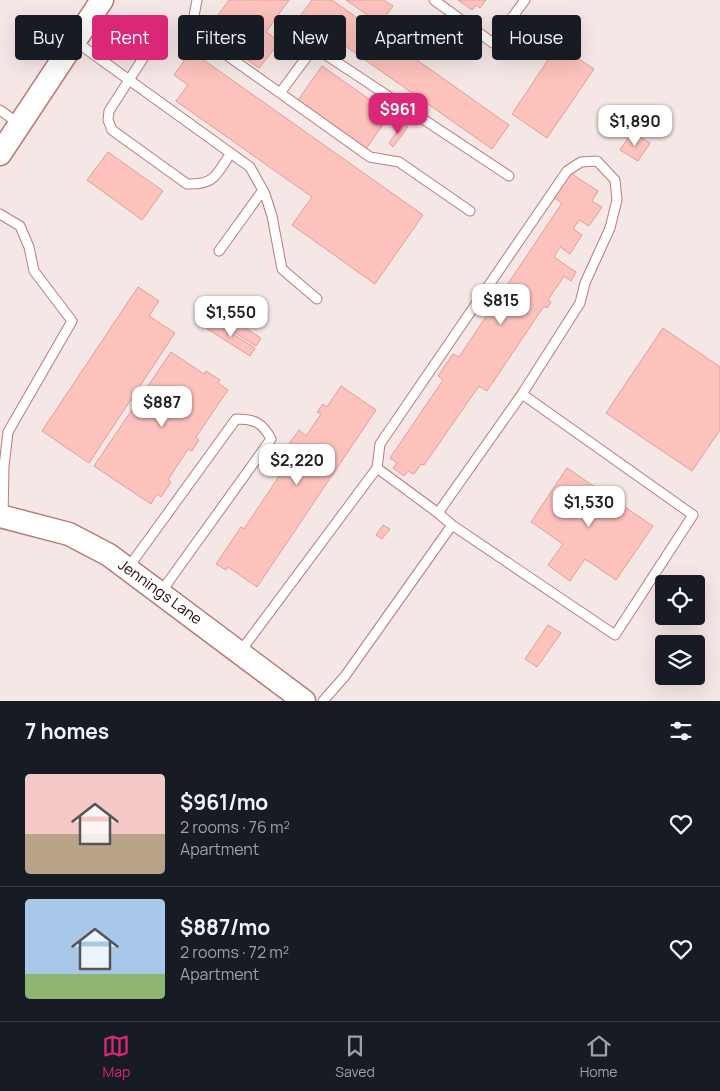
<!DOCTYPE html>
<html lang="en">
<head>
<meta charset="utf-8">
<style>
  :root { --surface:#171b24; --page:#242831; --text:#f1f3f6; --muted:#9ea1a6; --line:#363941; --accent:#db2777 }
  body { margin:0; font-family:Manrope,sans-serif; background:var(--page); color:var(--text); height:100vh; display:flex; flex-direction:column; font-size:19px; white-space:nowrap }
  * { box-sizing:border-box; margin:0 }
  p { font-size:16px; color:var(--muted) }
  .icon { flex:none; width:28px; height:28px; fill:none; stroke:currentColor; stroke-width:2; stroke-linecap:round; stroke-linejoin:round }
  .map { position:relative; height:701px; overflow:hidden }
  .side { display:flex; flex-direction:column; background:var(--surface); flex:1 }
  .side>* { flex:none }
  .hud { position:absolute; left:15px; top:15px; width:690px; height:45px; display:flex; gap:10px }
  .controls { position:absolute; left:655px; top:575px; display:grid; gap:10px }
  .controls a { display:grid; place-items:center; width:50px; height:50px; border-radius:5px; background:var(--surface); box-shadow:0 5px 20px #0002; font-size:25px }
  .price { position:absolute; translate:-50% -42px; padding:0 11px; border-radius:10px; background:#fff; color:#222; font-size:16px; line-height:32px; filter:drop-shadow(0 1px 2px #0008) }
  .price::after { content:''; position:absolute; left:50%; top:30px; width:15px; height:11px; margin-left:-8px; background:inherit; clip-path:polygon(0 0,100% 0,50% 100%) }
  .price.current { background:var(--accent); color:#fff }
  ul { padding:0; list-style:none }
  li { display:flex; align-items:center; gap:15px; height:125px; padding:0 25px }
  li+li { border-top:1px solid var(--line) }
  li span { display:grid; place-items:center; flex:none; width:140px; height:100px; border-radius:5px; color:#555 }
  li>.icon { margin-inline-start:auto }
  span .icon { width:60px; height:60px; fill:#fffc; stroke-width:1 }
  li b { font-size:21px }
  h2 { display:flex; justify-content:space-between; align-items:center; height:60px; padding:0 25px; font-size:21px }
  .chip { padding:0 18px; border-radius:5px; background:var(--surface); box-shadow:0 5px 20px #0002; font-size:18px; line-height:45px }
  .chip.current { background:var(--accent); color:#fff }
  .tabs { display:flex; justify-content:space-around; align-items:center; height:70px; border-top:1px solid var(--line); background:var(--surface); font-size:14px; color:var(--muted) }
  .tabs a { display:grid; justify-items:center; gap:2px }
  .tabs .current { color:var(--accent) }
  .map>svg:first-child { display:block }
  .building { fill:#fdc2bc; stroke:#e19f98 }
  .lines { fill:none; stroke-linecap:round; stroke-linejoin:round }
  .service-casing { stroke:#bb7c75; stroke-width:11 }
  .tertiary-casing { stroke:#bb7c75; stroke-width:25 }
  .service { stroke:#fff; stroke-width:9 }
  .tertiary { stroke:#fff; stroke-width:22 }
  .labels { text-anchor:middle; stroke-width:4; stroke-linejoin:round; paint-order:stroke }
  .street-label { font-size:15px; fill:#200908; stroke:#fff }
</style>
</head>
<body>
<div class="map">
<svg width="720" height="701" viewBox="0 0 720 701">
  <rect width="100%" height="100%" fill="#f5e7e5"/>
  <path class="building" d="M229,0H289L266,32L280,42L259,68L207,31Z
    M312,0H332L509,125L492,149L301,15Z
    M346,0H384L393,6L380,24Z
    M458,0H486L480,8L476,5L472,10Z
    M558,45L594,69L547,138L512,114Z
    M191,51L423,215L375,284L292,225L312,197L176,101L188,85L174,75Z
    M322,66L390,114L366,149L298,100Z
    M403,123L408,127L393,147L389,143Z
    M632,132L650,143L638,161L620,150Z
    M108,152L163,191L142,220L87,180Z
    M569,172L598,191L592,201L602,207L589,226L579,220L573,229L582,235L570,254L560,247L554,257L576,272L571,281L564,276L548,300L551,302L547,308L544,306L487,391L479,386L424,465L421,464L414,474L408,471L404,476L393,468L397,463L390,458L443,380L438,376L453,354L459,357L562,203L553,197Z
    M138,287L159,301L149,316L175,333L89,463L42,431Z
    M217,310L261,338L256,346L212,318Z
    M211,320L255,348L250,356L206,328Z
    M663,328L720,367V430L692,471L606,413Z
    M171,352L204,374L206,371L220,380L218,383L228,390L196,437L199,440L192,451L188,449L168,480L171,482L161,497L157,494L151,504L94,466Z
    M341,386L376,410L257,587L228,567L226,570L216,564L241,527L244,529L294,454L286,448L299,430L306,436L321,414L317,412L323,404L327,407Z
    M567,468L653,526L616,580L585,559L570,581L548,565L563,544L531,522Z
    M383,525L390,529L382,539L376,535Z
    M548,625L561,633L537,667L525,659Z"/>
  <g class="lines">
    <defs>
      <path id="service" d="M197,0L194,16L204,39L370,157L399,162L470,211
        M434,0L493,43L525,0
        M75,41L250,167L265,194L272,216L282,269L317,299
        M151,46L109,111L108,120L112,130L187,184C215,185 216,175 231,153
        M280,93L314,47L509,176
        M0,110L19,124
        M0,214L20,226L29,247L34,271L72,321L8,432L4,466L3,517
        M219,251L263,190
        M522,394L693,515L615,635L452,525L438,513Z
        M377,468L380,444L567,171L581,162L597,161L615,180L617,200L610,228L585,283L580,303L522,394
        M128,568L236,419C254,419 262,422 271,439L161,592
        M240,652L377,468L438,513
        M323,701L345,676L452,525"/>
      <path id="tertiary" d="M0,154L102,0
        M0,516L69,534L109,555L304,701"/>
    </defs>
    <use href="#service" class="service-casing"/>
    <use href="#tertiary" class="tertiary-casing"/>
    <use href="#service" class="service"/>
    <use href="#tertiary" class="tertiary"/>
  </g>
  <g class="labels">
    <g class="street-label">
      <text transform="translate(160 592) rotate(36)" y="5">Jennings Lane</text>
    </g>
  </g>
</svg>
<div class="controls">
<a><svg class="icon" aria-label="locate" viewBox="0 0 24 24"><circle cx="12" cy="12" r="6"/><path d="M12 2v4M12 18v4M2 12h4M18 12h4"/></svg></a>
<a><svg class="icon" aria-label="layers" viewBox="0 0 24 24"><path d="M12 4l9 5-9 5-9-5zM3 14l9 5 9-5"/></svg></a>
</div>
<b class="price current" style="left:398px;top:135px">$961</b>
<b class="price" style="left:635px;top:147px">$1,890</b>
<b class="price" style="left:501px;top:326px">$815</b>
<b class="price" style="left:231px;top:338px">$1,550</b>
<b class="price" style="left:162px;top:428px">$887</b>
<b class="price" style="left:297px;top:486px">$2,220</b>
<b class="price" style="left:589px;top:528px">$1,530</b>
<div class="hud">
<a class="chip">Buy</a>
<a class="chip current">Rent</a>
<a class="chip">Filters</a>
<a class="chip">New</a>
<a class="chip">Apartment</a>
<a class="chip">House</a>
</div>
</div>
<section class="side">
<h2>7 homes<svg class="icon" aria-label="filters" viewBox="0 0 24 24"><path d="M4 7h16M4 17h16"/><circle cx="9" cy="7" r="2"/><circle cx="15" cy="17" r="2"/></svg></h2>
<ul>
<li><span style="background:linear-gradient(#f6c9c9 60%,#b9a48a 0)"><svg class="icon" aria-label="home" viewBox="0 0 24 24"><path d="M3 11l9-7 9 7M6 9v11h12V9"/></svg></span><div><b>$961/mo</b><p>2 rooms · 76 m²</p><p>Apartment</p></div><svg class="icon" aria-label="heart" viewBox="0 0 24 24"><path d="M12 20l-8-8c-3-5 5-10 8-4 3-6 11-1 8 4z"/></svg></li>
<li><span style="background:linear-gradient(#a9c7e8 75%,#8fb573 0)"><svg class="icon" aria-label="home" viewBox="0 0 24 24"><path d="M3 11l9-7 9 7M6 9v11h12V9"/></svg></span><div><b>$887/mo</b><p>2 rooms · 72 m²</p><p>Apartment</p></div><svg class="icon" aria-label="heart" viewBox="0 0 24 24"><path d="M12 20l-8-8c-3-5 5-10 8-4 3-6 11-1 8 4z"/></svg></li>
</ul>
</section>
<nav class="tabs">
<a class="current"><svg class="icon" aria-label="map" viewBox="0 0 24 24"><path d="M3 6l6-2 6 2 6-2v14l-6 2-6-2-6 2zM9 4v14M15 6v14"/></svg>Map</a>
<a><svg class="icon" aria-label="saved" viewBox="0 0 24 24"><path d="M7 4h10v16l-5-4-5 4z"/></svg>Saved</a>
<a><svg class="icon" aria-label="home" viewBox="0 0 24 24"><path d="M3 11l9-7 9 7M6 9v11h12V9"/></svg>Home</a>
</nav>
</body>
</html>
